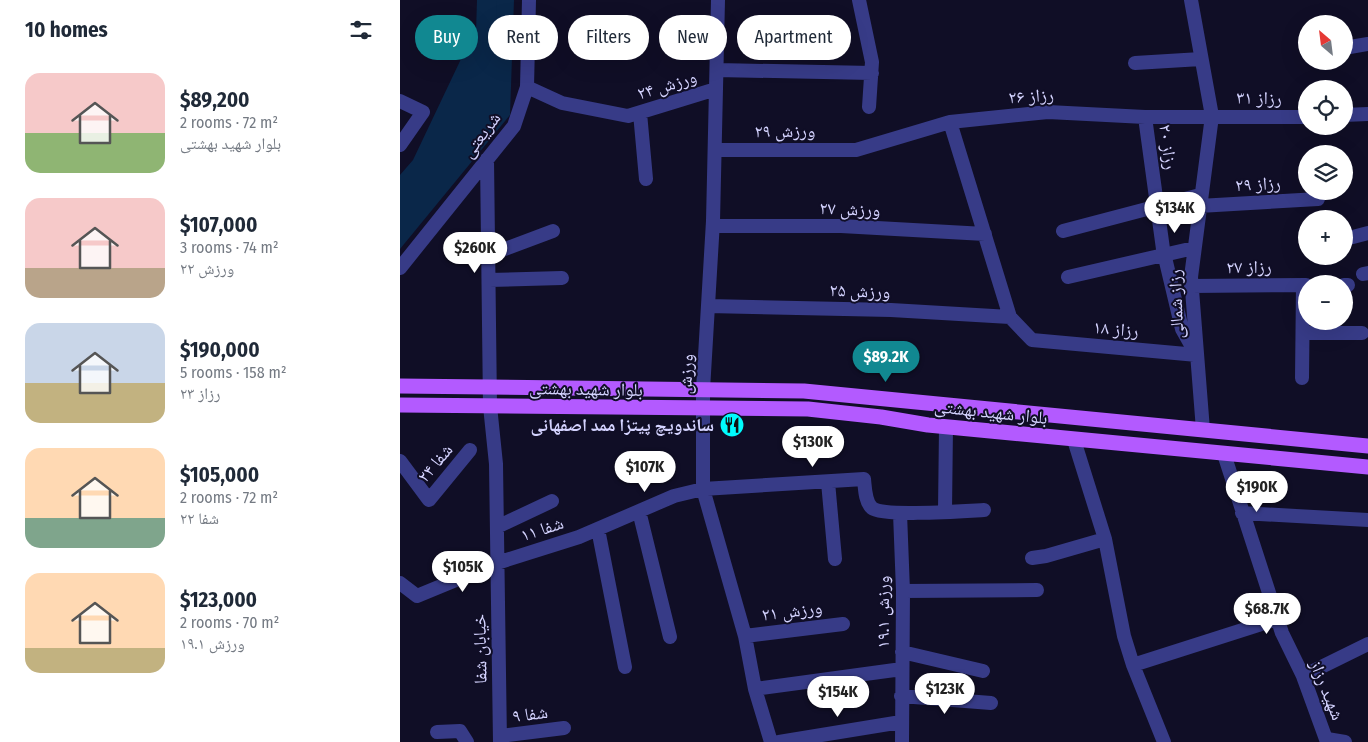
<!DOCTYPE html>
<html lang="en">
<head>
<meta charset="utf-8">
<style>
  :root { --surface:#fff; --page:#f2f2f3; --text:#1f2937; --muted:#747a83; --accent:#118891 }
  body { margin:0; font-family:"Fira Sans Condensed","Noto Naskh Arabic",sans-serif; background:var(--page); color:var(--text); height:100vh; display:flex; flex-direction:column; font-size:19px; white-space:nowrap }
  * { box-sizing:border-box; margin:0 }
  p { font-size:16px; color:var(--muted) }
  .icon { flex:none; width:28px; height:28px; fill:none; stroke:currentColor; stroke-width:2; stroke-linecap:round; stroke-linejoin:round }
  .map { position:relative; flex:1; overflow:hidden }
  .panel { display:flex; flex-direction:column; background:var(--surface); width:400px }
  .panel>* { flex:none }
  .banner { position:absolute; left:15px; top:15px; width:475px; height:45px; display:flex; gap:10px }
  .needle { width:32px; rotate:332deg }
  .controls { position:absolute; left:898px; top:15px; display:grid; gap:10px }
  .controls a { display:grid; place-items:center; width:55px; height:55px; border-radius:50%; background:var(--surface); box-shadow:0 5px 20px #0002; font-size:25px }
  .price { position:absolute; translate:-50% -42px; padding:0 11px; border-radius:18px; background:#fff; color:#222; font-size:16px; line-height:32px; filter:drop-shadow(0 1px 2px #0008) }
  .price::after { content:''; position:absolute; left:50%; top:30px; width:15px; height:11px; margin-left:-8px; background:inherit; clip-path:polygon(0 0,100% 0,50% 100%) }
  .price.selected { background:var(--accent); color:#fff }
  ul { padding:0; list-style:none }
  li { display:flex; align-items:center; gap:15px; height:125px; padding:0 25px }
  li span { display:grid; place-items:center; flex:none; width:140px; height:100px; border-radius:15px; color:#555 }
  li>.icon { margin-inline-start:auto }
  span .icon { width:60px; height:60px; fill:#fffc; stroke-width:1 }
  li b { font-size:21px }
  h2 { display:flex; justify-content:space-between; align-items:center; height:60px; padding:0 25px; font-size:21px }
  .tag { padding:0 18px; border-radius:22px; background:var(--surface); box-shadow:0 5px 20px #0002; font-size:18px; line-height:45px }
  .tag.selected { background:var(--accent); color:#fff }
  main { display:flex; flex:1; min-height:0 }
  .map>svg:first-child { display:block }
  .water { fill:#0a2749 }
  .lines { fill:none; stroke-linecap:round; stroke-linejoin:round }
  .river { stroke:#0a2749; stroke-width:20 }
  .minor { stroke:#373b87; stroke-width:14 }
  .major { stroke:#b35aff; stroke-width:15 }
  .labels { text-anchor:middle; stroke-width:4; stroke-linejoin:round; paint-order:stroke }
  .street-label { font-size:18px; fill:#d4d3ff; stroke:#100e26 }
  .poi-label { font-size:18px; font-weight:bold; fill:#d4d3ff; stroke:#100e26; text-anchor:end }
</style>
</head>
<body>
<main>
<section class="panel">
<h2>10 homes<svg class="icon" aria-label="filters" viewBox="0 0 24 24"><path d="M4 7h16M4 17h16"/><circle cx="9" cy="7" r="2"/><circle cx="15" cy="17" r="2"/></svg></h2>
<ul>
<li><span style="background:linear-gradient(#f6c9c9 60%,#8fb573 0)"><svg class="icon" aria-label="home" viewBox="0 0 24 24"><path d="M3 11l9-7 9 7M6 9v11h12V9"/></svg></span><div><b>$89,200</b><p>2 rooms · 72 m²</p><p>بلوار شهید بهشتی</p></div></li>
<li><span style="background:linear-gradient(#f6c9c9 70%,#b9a48a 0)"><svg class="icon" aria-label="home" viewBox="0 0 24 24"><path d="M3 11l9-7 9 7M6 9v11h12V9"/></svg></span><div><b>$107,000</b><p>3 rooms · 74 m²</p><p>ورزش ۲۲</p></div></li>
<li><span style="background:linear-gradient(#c9d6e8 60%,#c2b280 0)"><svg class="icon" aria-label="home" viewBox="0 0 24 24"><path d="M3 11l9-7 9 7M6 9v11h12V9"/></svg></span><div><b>$190,000</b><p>5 rooms · 158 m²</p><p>رزاز ۲۳</p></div></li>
<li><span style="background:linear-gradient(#ffd9b3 70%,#7fa58c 0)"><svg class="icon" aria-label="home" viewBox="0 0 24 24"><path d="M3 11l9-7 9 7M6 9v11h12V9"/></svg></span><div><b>$105,000</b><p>2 rooms · 72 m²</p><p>شفا ۲۲</p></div></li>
<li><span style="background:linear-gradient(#ffd9b3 75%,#c2b280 0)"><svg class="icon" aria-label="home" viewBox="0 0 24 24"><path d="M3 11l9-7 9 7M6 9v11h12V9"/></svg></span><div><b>$123,000</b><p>2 rooms · 70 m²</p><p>ورزش ۱۹.۱</p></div></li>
</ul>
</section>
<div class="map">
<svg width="968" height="742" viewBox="0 0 968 742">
  <rect width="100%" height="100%" fill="#100e26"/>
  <path class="water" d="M89,0H114L110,115L0,249V175L13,160Z"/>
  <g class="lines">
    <path class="river" d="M86,33L87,0"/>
    <path class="minor" d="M318,0L313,221L303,390V489L345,636L355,689L371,742
      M459,0L472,62L469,107
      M791,0L812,116L791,277L803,430
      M944,48L968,44
      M735,63L801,59
      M317,70L472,73
      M127,87L162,103L228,116L316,89
      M0,101L23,112L0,145
      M240,113L246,179
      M944,115L968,114
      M745,117L763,249L782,329L795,352
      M550,122L610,317L632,340L797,355
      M315,150H456L550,122L648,112L745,117H906
      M87,159L90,406L96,464L100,742
      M799,206L918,199
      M313,226H441L585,234
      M663,231L800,195
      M949,238L968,233
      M89,255L153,231
      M0,268L114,126L127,87L129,0
      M963,274L968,273
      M668,277L794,248
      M89,280L162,278
      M944,285H948
      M791,286L906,285
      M308,306L491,310L610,317
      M903,333H962
      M902,378L903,285
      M674,440L705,539L724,636L733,665L764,742
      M824,454L882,633L903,676L927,742
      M0,461L29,500L70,450
      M428,482L435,559
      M239,511L270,637
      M545,511L546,427
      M500,513L503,591L502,742
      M842,513L968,520
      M97,527L152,501
      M198,529L225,667
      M632,558L646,556L705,539
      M0,583L17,596L97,563L179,537L274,496L303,489L464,479C465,488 465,502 472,508C483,517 565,511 584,510
      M503,591L637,590
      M345,636L443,624
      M502,652L583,671
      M733,665L877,619
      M903,676L968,644
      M355,689L502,669
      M501,696L591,703
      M37,732L60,731L67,742
      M100,736L164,728
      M927,739L945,742
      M379,742L501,722"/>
    <path class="major" d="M0,386L404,391L968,446
      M0,405L408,409L481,417L528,425L968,467"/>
  </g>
  <defs>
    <symbol id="restaurant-disc" viewBox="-11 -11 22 22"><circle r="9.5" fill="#00fcfe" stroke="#100e26"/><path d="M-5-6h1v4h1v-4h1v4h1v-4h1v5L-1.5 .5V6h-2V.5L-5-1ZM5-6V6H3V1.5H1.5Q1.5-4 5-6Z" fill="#111"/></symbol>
  </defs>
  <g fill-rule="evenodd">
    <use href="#restaurant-disc" x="318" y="411" width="28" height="28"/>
  </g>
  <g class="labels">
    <g class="street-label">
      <text transform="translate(267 85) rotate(-17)" y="6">ورزش ۲۴</text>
      <text transform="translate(631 96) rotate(-4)" y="6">رزاز ۲۶</text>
      <text transform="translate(859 98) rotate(1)" y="6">رزاز ۳۱</text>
      <text x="385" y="137">ورزش ۲۹</text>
      <text transform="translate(81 135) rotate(-53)" y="6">شریعتی</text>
      <text transform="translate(768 147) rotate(82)" y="6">رزاز ۲۰</text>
      <text transform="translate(858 184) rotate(-3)" y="6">رزاز ۲۹</text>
      <text transform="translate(450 209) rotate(2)" y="6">ورزش ۲۷</text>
      <text x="849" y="273">رزاز ۲۷</text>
      <text transform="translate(460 291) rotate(2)" y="6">ورزش ۲۵</text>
      <text transform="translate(776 304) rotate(-92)" y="6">رزاز شمالی</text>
      <text transform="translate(716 329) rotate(5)" y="6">رزاز ۱۸</text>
      <text transform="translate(286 374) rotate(-87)" y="6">ورزش</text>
      <text transform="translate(186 389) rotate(1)" y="6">بلوار شهید بهشتی</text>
      <text transform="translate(591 412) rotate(6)" y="6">بلوار شهید بهشتی</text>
      <text transform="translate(35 463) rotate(-50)" y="6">شفا ۲۴</text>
      <text transform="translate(142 529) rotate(-18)" y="6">شفا ۱۱</text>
      <text transform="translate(392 611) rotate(-7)" y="6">ورزش ۲۱</text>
      <text transform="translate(483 612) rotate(-90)" y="6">ورزش ۱۹.۱</text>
      <text transform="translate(80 649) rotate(-91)" y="6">خیابان شفا</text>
      <text transform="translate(927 690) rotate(68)" y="6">شهید رزاز</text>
      <text transform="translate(130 714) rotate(-7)" y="6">شفا ۹</text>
    </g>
    <g class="poi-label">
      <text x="314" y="431">ساندویچ پیتزا ممد اصفهانی</text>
    </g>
  </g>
</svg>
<div class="controls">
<a><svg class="needle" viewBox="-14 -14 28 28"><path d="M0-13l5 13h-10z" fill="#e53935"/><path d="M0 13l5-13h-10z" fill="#747a83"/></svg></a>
<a><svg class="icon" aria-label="locate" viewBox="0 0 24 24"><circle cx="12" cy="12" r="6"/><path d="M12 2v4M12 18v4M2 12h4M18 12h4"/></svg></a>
<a><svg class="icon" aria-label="layers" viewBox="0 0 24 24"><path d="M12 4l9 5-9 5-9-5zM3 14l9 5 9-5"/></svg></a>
<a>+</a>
<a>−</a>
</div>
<b class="price" style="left:775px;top:234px">$134K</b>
<b class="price" style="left:75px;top:274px">$260K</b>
<b class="price selected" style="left:486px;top:383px">$89.2K</b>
<b class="price" style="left:413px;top:468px">$130K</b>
<b class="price" style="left:245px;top:493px">$107K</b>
<b class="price" style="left:857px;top:513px">$190K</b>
<b class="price" style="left:63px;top:593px">$105K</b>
<b class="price" style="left:867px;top:635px">$68.7K</b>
<b class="price" style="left:545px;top:715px">$123K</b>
<b class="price" style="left:438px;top:718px">$154K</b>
<div class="banner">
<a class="tag selected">Buy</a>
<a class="tag">Rent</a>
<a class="tag">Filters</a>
<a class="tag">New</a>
<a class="tag">Apartment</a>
</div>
</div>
</main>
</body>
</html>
